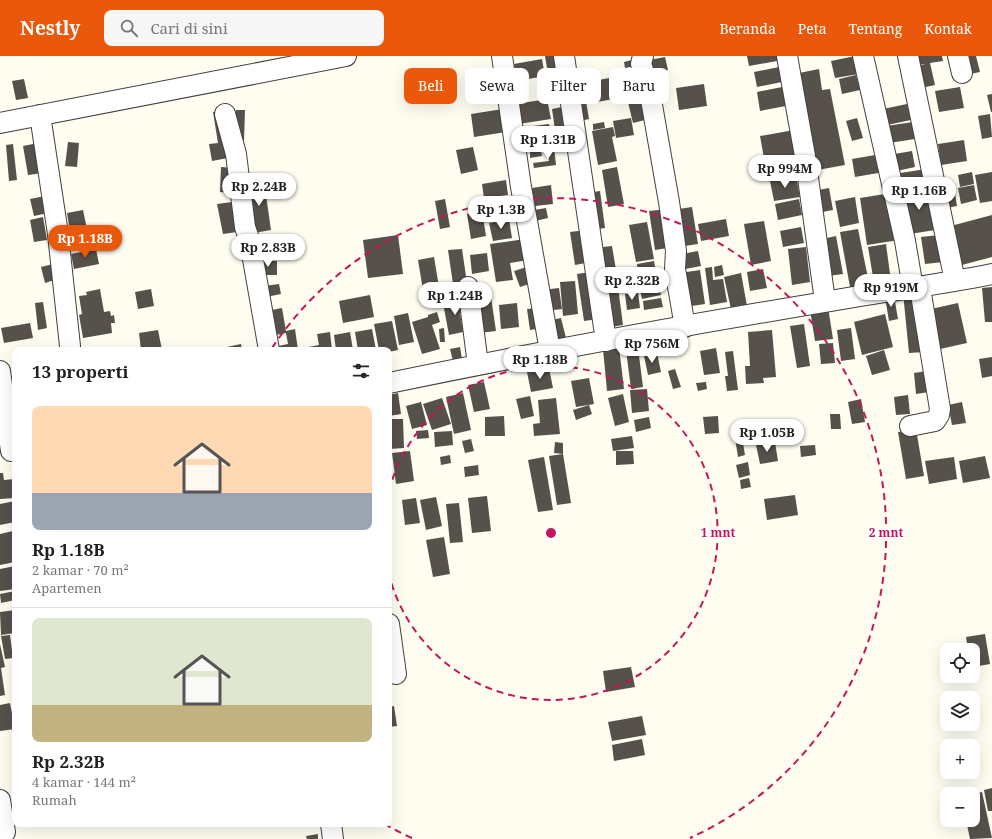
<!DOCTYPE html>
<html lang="id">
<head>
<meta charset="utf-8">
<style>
  :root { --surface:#fff; --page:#f6f6f6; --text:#222; --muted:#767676; --line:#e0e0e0; --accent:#ea580c }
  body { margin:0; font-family:"Noto Serif",serif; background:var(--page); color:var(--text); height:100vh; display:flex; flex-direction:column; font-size:15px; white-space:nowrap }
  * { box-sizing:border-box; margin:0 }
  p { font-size:13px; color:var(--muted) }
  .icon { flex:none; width:22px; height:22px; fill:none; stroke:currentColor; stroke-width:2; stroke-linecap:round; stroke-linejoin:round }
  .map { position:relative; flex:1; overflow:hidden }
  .drawer { position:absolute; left:12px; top:291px; width:380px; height:480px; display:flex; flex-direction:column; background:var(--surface); border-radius:8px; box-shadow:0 4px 16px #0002 }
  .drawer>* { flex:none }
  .top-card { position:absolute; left:404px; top:12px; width:380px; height:36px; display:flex; gap:8px }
  .controls { position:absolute; left:940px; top:587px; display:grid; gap:8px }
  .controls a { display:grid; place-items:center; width:40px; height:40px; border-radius:8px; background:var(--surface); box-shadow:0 4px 16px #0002; font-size:20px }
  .price { position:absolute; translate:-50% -34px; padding:0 9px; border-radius:14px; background:#fff; color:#222; font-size:13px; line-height:26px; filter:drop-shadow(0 1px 2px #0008) }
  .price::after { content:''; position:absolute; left:50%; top:24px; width:12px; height:9px; margin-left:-6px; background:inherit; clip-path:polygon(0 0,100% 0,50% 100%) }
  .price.current { background:var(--accent); color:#fff }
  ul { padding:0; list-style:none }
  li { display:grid; align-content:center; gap:8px; height:212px; padding:0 20px }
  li+li { border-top:1px solid var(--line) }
  li span { display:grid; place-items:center; height:124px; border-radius:8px; color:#555 }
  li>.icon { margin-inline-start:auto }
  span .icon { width:72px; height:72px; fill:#fffc; stroke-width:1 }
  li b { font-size:17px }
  h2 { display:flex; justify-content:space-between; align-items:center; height:48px; padding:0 20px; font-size:17px }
  .pill { padding:0 14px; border-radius:8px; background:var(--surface); box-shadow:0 4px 16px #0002; font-size:14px; line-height:36px }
  .pill.current { background:var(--accent); color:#fff }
  header { display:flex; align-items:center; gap:24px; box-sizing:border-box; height:56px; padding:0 20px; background:var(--accent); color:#fff }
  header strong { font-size:19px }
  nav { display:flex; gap:22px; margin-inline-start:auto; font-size:14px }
  .search { width:280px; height:36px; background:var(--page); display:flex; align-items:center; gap:10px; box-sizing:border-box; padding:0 14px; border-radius:8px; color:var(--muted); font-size:15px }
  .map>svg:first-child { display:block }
  .building { fill:#56514b }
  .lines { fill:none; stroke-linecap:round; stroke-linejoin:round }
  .minor-casing { stroke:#414141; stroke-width:22 }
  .minor { stroke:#fff; stroke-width:20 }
  .ring { fill:none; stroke:#c2185b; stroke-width:2; stroke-dasharray:7 5 }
  .centre { fill:#c2185b; stroke:#fff; stroke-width:2 }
  .ring-label { font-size:12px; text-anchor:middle; font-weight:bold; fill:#c2185b; stroke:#fff; stroke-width:4; stroke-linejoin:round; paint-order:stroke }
</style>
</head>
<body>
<header>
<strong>Nestly</strong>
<div class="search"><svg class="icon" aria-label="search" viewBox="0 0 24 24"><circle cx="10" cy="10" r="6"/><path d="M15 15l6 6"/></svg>Cari di sini</div>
<nav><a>Beranda</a><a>Peta</a><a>Tentang</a><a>Kontak</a></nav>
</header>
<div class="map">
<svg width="992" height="783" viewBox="0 0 992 783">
  <rect width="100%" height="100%" fill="#fefdf0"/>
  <path class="building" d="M545,0H558L566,46L553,48Z
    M747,0H781L782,4L749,10Z
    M855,0L859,18L835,22L831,5Z
    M911,0H942L943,5L930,7L935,29L921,32L916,11L925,8L913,10Z
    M967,0H976L980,16L970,18Z
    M665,1L668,14L647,19L644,5Z
    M542,3L545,20L517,25L514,8Z
    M632,4L634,10L625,12L624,6Z
    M784,10L787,25L757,31L754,16Z
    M819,13L822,34L830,33L845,109L812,115L789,19Z
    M856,19L860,34L842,38L839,23Z
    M620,20L624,41L592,47L588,26Z
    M582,21L589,63L576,66L575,60L584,58L573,59L568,23Z
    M24,23L28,42L16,44L12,25Z
    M704,28L707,50L679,54L676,32Z
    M787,30L791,49L760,55L757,36Z
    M960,31L964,52L939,56L935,35Z
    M643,34L649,63L633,67L626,38Z
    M992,38V56H991L987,39Z
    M547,43L551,63L519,68L516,48Z
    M907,48L911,64L887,69L883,53Z
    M562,51L577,92L558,95L552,53Z
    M503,53L506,76L474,81L471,58Z
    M236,54H245L244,85H235Z
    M221,55L228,102L212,105L209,88L218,87L213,56Z
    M990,58L992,81L982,83L978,60Z
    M631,62L634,79L616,82L613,65Z
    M857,62L863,82L852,85L846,65Z
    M604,66L605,72L593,74V68Z
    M913,66L915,83L889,87L886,70Z
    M549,68L552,86L546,87L544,74L527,77L528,86L520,87L518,72Z
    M613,71L615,80L612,81L617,105L598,109L592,75Z
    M794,74L802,118L768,124L760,80Z
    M964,84L967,105L941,109L938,88Z
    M68,86L79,87L77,111L65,110Z
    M38,87L43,117L28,119L23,90Z
    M13,88L17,124L9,125L6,89Z
    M473,91L478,114L461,118L456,94Z
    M554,91L556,109L534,112L533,107L549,105L547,92Z
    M541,95L542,100L530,102V96Z
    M912,95L915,111L892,116L889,99Z
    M881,98L884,116L855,121L852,103Z
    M221,111L235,112L233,137L220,136Z
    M617,111L624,148L608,151L602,114Z
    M926,113L929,129L897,134L894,118Z
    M972,116L974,128L960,131L958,119Z
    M992,116V145L980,147L975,119Z
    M796,121L800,141L774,145L770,125Z
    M506,124L508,139L484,142L482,128Z
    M264,125L271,174L254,177L247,127Z
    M953,125L957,150L947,152L942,127Z
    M551,129L553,148L535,150L532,132Z
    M974,129L977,144L961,148L958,132Z
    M829,132L833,154L817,157L813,135Z
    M928,132L935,174L910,178L903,136Z
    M600,135L605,172L591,174L585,137Z
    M891,137L899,184L867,189L860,142Z
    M45,140L48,157L34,160L30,143Z
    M855,141L859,167L840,171L835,145Z
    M445,143L450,171L440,173L435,145Z
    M799,143L802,159L778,164L775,148Z
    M232,146L237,176L223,178L217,148Z
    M509,146L511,159L486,163L484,150Z
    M692,151L698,188L678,191L672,154Z
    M546,152L548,162L531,166L528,155Z
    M668,153L674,191L655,194L649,155Z
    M83,154L87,173L70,176L67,157Z
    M482,155L486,180L471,183L467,158Z
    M992,159V201L958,210L947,171Z
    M43,161L47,184L34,186L30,164Z
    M509,163L512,182L493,185L489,167Z
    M726,163L729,180L701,185L698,168Z
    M764,165L771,205L751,209L744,168Z
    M647,166L654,203L636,206L629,169Z
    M801,171L804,187L783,191L780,175Z
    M858,173L869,227L850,231L840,176Z
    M586,174L591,206L575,209L570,176Z
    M398,179L403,218L368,222L363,184Z
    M939,179L943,206L925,208L921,181Z
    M836,180L843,218L828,220L822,183Z
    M525,183L528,204L510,207L513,224L496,226L490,188Z
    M272,188L276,198L260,203L257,193Z
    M886,188L890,218L873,221L868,191Z
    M612,190L618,226L600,229L594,192Z
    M806,191L810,226L792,229L788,193Z
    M96,193L99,208L74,213L71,198Z
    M462,193L467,227L453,228L448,194Z
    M698,195L701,210L680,214L677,199Z
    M487,197L489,215L472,218L470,199Z
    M434,201L441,243L425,246L418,204Z
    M259,205H277V219H260Z
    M654,205L656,216L638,219L637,208Z
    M57,207L61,222L45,227L41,211Z
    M722,209L724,219L715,221L714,211Z
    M530,210L535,226L520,231L514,215Z
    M712,211L713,224L723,223L727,246L710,249L705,212Z
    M763,213L767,232L750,235L747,216Z
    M700,214L705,248L685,251L680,217Z
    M591,216L598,263L584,265L577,218Z
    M741,217L747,250L731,253L724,221Z
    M657,219L661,239L642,243L638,223Z
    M575,225L578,258L563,260L560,226Z
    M279,228L281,238L266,241L264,230Z
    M618,231L623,269L606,272L600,233Z
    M992,231V266H985L982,232Z
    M559,232L562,253L545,255L542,234Z
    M100,233L104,256L110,255L111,260L114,259L115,267H111L112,277L83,282L79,259L82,258L79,240L87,239L86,236Z
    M151,233L154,250L138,253L135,236Z
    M638,236L640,252L627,254L625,238Z
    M918,236L924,296L909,297L903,237Z
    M370,239L374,261L343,267L339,245Z
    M894,240L898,263L889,265L885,241Z
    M491,241L496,275L479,277L474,243Z
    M661,242L663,251L644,254L643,245Z
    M458,244V246L466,245L468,256L460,257L463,276L449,279L443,247Z
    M43,246L47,272L38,274L35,247Z
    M517,247L519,271L501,273L499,249Z
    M958,247L967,287L940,293L931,253Z
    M828,251L833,283L815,285L810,254Z
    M282,252L286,275L295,273L298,294H273V291L288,288L286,277L271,280L267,255Z
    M539,252L542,272L530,274L527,253Z
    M437,256L440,266L432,269L440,293L422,298L412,266L428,261V259Z
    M408,257L414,286L399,289L394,260Z
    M885,258L893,291L862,299L854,266Z
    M561,262L566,282L552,286L547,265Z
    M392,265L398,294L389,296V294H379L374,268Z
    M30,267L33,282L4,287L1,272Z
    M804,268L810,310L797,312L790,270Z
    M444,272L445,286H440L439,273Z
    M851,272L855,303L841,305L837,274Z
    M372,273L376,294H358L355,276Z
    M158,274L162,294H141L139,277Z
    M772,274L776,321L763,322L764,327L746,328L745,310H750L748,276Z
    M330,276L332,294H304L303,292L319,289L317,278Z
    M350,276L353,294H336L334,279Z
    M833,287L835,307L821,308L819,288Z
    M241,288L242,294H228L227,291Z
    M460,291L462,303L453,305L450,293Z
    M619,291L624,333L607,335L603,293Z
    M638,292L643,331L631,333L626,294Z
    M716,292L720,317L704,319L700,295Z
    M884,294L890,314L872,319L866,300Z
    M733,295L738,334L727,335L725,320H728L725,296Z
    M657,297L661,316L648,319L644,300Z
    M992,301V320L982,322L979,303Z
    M549,312L553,332L531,336L527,316Z
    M675,313L681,331L673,333L668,315Z
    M933,314L936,335L916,338L914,317Z
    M15,320V348H12L7,321Z
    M589,322L594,348L576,351L571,325Z
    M484,326L490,353L474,356L468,329Z
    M706,326L707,333L698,335L696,327Z
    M647,333L649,355L632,357L630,334Z
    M398,337L401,358L389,360V339Z
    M463,337L471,374L454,378L446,341Z
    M623,338L629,366L615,370L608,342Z
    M908,339L910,358L896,359L894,341Z
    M530,340L534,360L521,363L516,343Z
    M442,342L451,368L432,374L423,348Z
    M556,342L560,378L534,380L533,368L540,367L538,344Z
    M861,343L865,366L852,368L848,346Z
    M421,346L427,369L412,373L406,350Z
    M962,346L966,367L952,369L948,349Z
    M589,349L592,358L576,364L573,354Z
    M830,358H840L841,373H831Z
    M504,360L505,380H485V361Z
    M718,360L719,377L705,378L703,361Z
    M649,361L651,372L636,376L634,364Z
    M389,363H403L404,392L389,393Z
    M916,373L924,420L906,423L898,376Z
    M428,374L429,382L417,383L416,375Z
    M452,375L453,389L435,391L434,376Z
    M632,380L634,392L613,395L611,383Z
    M742,381L745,399L738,401L735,382Z
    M471,383L474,395L465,397L462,385Z
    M555,386L563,387V398L571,447L557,449L549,400L563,398L554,397Z
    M775,386L778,405L760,408L756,389Z
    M815,389L816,399L801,401L800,390Z
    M410,395L414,425L396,428L392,397Z
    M616,395H633L634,408L616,409Z
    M450,399L451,407L441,409L440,401Z
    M985,400L990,422L963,427L959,405Z
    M544,401L553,454L538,456L528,404Z
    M954,401L957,423L929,428L925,405Z
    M748,406L750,419L739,422L736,409Z
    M478,409L479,419L465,421L464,411Z
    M0,417H3L4,424L15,423V442L0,443Z
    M749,422L751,431L741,433L740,424Z
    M795,439L798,459L767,464L764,443Z
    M487,440L491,475L472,477L468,442Z
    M436,441L442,470L426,474L420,444Z
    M416,442L420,467L405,469L402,444Z
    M15,445V466L0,469V448Z
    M459,447L463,486L450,487L446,448Z
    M13,475L15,506L0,509V478Z
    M444,481L450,518L433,521L426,484Z
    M15,510V533L0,535V513Z
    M15,535V544L1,547L0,538Z
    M15,554V577L1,579L0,556Z
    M985,578L990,608L973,611V594H968L966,581Z
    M10,579L13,602L5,603L1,580Z
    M0,588L5,611L1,612L5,639L0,640Z
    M631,611L635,631L606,636L603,615Z
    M10,647L15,673L0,675V649Z
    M394,650L397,670L389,671V651Z
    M642,660L646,679L612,685L608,666Z
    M642,683L645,699L614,705L612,689Z
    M992,732V755H988L984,734Z
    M982,736L992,782L970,783L966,764H973V738Z
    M318,778V783H307L306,780Z"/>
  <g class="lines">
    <defs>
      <path id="minor" d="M502,0L521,131L550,295
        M564,0L606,285
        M643,0L641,8L649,32L669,146L676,195L675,213L685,271
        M787,0L805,100L825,245
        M863,0L905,185L913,232
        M908,0L955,225
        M958,0L962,17
        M225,58L236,98L245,171L250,186L269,294
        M40,59L58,178L70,290
        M0,67L346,0
        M468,231L478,309
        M0,315L11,395
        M389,327C534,297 679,270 825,246C881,236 937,229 992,218
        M910,370L935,365L939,359L940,353L920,232
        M389,568L396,618
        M0,744L5,776
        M331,768L333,783"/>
    </defs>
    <use href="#minor" class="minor-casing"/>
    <use href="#minor" class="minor"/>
  </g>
  <g class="ring">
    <path d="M389 435A167 167 0 1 1 389 519"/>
    <path d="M412 782A335 335 0 0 1 386 769M272 292A335 335 0 1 1 690 782"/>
  </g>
  <circle cx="551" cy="477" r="6" class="centre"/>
  <g class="ring-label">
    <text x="718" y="481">1 mnt</text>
    <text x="886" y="481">2 mnt</text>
  </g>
</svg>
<div class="controls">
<a><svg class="icon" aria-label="locate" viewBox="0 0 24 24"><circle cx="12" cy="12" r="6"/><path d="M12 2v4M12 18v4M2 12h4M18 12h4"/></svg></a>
<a><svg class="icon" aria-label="layers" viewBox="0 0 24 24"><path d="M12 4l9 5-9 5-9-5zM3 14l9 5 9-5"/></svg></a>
<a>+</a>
<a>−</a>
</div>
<b class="price" style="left:548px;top:104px">Rp 1.31B</b>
<b class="price" style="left:785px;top:133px">Rp 994M</b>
<b class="price" style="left:259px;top:151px">Rp 2.24B</b>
<b class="price" style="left:919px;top:155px">Rp 1.16B</b>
<b class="price" style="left:501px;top:174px">Rp 1.3B</b>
<b class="price current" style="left:85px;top:203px">Rp 1.18B</b>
<b class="price" style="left:268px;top:212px">Rp 2.83B</b>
<b class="price" style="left:632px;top:245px">Rp 2.32B</b>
<b class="price" style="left:891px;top:252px">Rp 919M</b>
<b class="price" style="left:455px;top:260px">Rp 1.24B</b>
<b class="price" style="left:652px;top:308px">Rp 756M</b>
<b class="price" style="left:540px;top:324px">Rp 1.18B</b>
<b class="price" style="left:767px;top:397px">Rp 1.05B</b>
<div class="top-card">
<a class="pill current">Beli</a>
<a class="pill">Sewa</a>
<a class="pill">Filter</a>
<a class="pill">Baru</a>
</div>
<section class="drawer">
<h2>13 properti<svg class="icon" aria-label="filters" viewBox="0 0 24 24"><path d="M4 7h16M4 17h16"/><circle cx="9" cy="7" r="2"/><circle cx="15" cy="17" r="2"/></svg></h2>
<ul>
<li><span style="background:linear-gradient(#ffd9b3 70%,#9aa5b1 0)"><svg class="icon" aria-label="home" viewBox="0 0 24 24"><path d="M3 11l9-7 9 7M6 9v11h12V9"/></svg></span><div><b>Rp 1.18B</b><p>2 kamar · 70 m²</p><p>Apartemen</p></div></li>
<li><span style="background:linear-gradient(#dfe7d0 70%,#c2b280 0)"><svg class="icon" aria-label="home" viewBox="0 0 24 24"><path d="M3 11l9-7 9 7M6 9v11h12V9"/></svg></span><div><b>Rp 2.32B</b><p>4 kamar · 144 m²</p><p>Rumah</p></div></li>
</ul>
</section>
</div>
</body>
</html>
